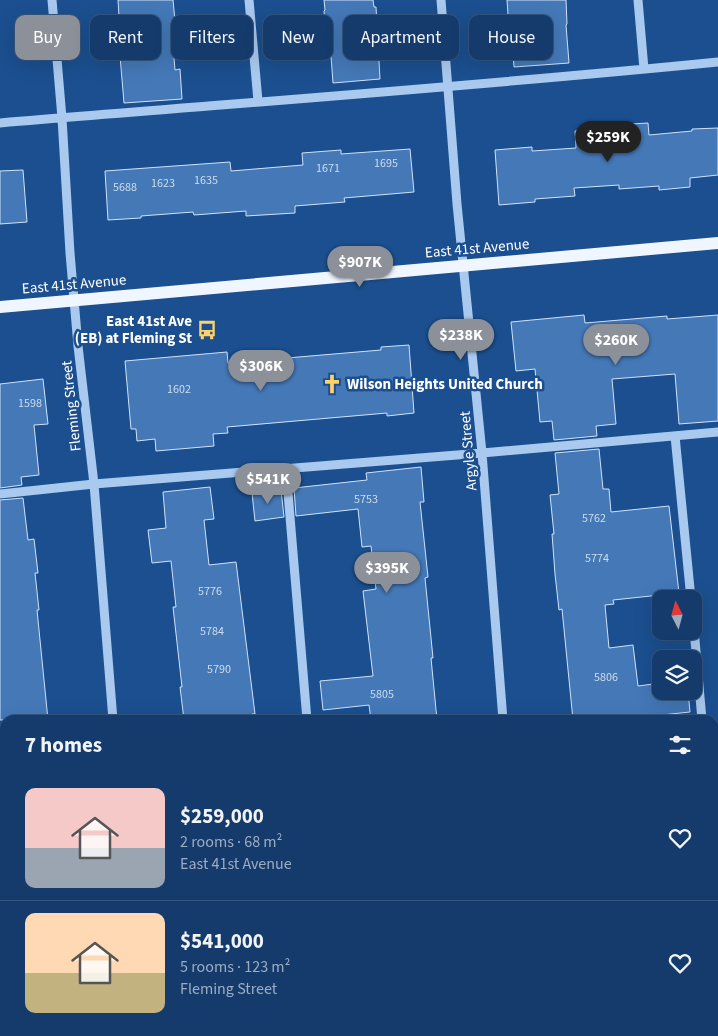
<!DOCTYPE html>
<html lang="en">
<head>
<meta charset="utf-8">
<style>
  :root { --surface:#143b6b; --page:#1d4271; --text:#f1f3f6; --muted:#9dadc1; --line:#33557e; --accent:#8c9099 }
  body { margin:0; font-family:"Source Sans 3",sans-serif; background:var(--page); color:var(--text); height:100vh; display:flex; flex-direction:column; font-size:19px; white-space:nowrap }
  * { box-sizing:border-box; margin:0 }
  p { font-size:16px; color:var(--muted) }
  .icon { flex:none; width:28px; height:28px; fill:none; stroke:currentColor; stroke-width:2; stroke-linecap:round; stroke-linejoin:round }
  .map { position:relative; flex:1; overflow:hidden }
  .drawer { position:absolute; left:0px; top:715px; width:719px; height:321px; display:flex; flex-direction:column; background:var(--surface); border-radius:15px 15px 0 0; box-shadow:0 5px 20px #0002,0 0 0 1px var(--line) }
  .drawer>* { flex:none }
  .banner { position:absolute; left:15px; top:15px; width:689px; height:45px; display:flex; gap:10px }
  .needle { width:32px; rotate:354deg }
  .fabs { position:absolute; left:652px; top:590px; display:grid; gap:10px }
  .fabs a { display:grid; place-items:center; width:50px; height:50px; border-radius:10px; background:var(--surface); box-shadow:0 5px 20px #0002,0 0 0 1px var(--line); font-size:25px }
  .price { position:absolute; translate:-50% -42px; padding:0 11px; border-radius:18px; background:var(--accent); color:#fff; font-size:16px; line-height:32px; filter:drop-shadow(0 1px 2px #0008) }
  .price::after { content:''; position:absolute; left:50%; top:30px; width:15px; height:11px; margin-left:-8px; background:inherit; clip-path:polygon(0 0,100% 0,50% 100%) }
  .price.current { background:#222; color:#fff }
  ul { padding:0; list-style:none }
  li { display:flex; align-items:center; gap:15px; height:125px; padding:0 25px }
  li+li { border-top:1px solid var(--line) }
  li span { display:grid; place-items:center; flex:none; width:140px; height:100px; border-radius:10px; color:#555 }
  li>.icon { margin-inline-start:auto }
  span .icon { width:60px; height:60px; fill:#fffc; stroke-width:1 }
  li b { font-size:21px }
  h2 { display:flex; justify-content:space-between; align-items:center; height:60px; padding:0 25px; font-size:21px }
  .tag { padding:0 18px; border-radius:10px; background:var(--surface); box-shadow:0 5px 20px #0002,0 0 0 1px var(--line); font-size:18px; line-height:45px }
  .tag.current { background:var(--accent); color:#fff }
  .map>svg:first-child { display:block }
  .building { fill:#4478b7; stroke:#cfe3fa }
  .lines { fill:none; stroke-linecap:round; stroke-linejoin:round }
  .minor { stroke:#a9c9ee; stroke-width:9 }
  .major { stroke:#f0f6ff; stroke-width:12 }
  .labels { text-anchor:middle; stroke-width:5; stroke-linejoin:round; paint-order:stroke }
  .number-label { font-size:12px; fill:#d0dded }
  .street-label { font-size:15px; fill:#fff; stroke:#1b4f8f }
  .poi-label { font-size:15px; font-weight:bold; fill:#fff; stroke:#1b4f8f; text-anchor:end }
</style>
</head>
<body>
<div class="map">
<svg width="718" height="1036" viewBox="0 0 718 1036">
  <rect width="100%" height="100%" fill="#1b4f8f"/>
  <path class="building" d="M118,0H173L175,21H171L175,70L180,69L182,99L124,103L118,33H120Z
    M324,0H373L374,7H376L380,79L333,83L330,43L326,44L324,11L325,10Z
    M507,0H566L567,24L566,25L569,63L514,67L511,29H509Z
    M648,123L649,135L692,131V129L718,128V175L690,178V187L659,190V186L619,189V185L574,188L575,196L535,199V202L499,205L495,150L532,147V151L576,148L575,131L615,128L614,125Z
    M410,149L414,192L344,198L345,202L295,206V213L246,216V211L194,215L193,212L141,216V218L108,220L105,171L230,162L231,171L303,165L302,153L341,150V154Z
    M23,170L27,222L0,224V171Z
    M584,315L585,323L667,316V319L718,315V421L679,424L675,374L612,379L616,424L596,426L597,436L554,440L552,421L540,422L535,369L516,371L511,322Z
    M409,345L414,413L387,416V413L227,427L228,433L213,434L214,446L156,451L155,439L137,441L136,429H131L125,361L227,352L228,363L381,350V347Z
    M43,379L48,424L34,425L39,475L21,477L22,485L0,488V384Z
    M599,449L603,489H609L611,512L669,506L679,593L613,600L614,604L605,605L609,648L633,645L638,686L661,683V691H688L690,712L615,720H573L562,609L559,610L555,574L552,534H554L550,495L559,494L555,453Z
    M421,467L424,502H420L428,577L425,578L433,658H431L437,720H371L369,705L323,710L320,681L373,676L363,591L376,589L371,546L362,547L358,509L296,516L294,488L367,480L366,473Z
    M210,487L214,519L204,520L209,565L236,562L255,714H252L253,720H184L180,687H182L173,607H176L171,561L152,563L148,530L166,528L163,492Z
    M281,490L284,517L255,521L252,493Z
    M23,498L28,540L34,539L38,573H35L39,610H37L48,720H0V500Z"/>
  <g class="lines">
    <path class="minor" d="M52,0L62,118L70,253L78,346L94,484L113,720
      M249,0L258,101
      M441,0L457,204L482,453L503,720
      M638,0L644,69
      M0,123C239,103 479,86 718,62
      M675,436L691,599
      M286,469L307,720
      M0,494L94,484L482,453L718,432
      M694,629L702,720
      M714,847L718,894
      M138,1031V1036
      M333,1031V1036
      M527,1031L528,1036"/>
    <path class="major" d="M0,307L718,243"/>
  </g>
  <defs>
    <symbol id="bus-bare" viewBox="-9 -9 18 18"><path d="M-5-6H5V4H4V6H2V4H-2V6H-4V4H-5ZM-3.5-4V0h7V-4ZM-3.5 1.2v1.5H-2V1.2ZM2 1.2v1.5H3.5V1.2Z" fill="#ffd166" stroke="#1b4f8f" stroke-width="2.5" paint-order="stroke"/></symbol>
    <symbol id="church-bare" viewBox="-9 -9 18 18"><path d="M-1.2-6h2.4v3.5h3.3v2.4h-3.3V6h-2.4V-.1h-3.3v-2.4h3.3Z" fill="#ffd166" stroke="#1b4f8f" stroke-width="2.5" paint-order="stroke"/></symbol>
  </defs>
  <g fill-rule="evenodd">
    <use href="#bus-bare" x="193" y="316" width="28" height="28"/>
    <use href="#church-bare" x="318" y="370" width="28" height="28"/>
  </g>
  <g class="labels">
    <g class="number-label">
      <text x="386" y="167">1695</text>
      <text x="328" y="172">1671</text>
      <text x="206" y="184">1635</text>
      <text x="163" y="187">1623</text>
      <text x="125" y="191">5688</text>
      <text x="179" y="393">1602</text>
      <text x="30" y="407">1598</text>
      <text x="366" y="503">5753</text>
      <text x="594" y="522">5762</text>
      <text x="597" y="562">5774</text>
      <text x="210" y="595">5776</text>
      <text x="212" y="635">5784</text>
      <text x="219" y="673">5790</text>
      <text x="606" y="681">5806</text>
      <text x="382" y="698">5805</text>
    </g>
    <g class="street-label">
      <text transform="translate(477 248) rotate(-5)" y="5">East 41st Avenue</text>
      <text transform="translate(74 284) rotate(-5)" y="5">East 41st Avenue</text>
      <text transform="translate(71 406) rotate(-96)" y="5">Fleming Street</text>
      <text transform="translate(468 451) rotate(-95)" y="5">Argyle Street</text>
    </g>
    <g class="poi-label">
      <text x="192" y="326">East 41st Ave<tspan x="192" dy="17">(EB) at Fleming St</tspan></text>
      <text x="347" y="389" text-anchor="start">Wilson Heights United Church</text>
    </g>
  </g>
</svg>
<div class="fabs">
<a><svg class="needle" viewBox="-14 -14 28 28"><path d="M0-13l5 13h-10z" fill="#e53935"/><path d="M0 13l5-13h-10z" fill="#9dadc1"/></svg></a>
<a><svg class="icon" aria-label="layers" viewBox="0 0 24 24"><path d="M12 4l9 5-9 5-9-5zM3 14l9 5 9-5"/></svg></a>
</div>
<b class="price current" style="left:608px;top:163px">$259K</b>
<b class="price" style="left:360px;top:288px">$907K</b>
<b class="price" style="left:461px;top:361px">$238K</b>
<b class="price" style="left:616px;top:366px">$260K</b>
<b class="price" style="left:261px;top:392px">$306K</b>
<b class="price" style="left:268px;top:505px">$541K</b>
<b class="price" style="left:387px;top:594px">$395K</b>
<div class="banner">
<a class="tag current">Buy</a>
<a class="tag">Rent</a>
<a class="tag">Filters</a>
<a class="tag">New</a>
<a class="tag">Apartment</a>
<a class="tag">House</a>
</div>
<section class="drawer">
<h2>7 homes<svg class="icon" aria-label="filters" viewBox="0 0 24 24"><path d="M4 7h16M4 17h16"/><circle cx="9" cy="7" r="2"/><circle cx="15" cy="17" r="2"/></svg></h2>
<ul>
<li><span style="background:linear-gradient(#f6c9c9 60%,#9aa5b1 0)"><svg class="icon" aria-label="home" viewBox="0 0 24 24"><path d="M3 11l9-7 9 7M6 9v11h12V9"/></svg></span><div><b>$259,000</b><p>2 rooms · 68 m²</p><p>East 41st Avenue</p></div><svg class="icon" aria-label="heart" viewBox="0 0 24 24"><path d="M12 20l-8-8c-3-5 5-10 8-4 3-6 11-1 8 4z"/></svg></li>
<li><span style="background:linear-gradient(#ffd9b3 60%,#c2b280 0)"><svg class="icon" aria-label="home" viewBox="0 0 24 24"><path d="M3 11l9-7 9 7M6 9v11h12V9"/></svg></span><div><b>$541,000</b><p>5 rooms · 123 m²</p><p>Fleming Street</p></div><svg class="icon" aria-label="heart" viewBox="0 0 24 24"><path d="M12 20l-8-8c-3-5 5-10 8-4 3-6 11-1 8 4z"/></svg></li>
</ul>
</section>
</div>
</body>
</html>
